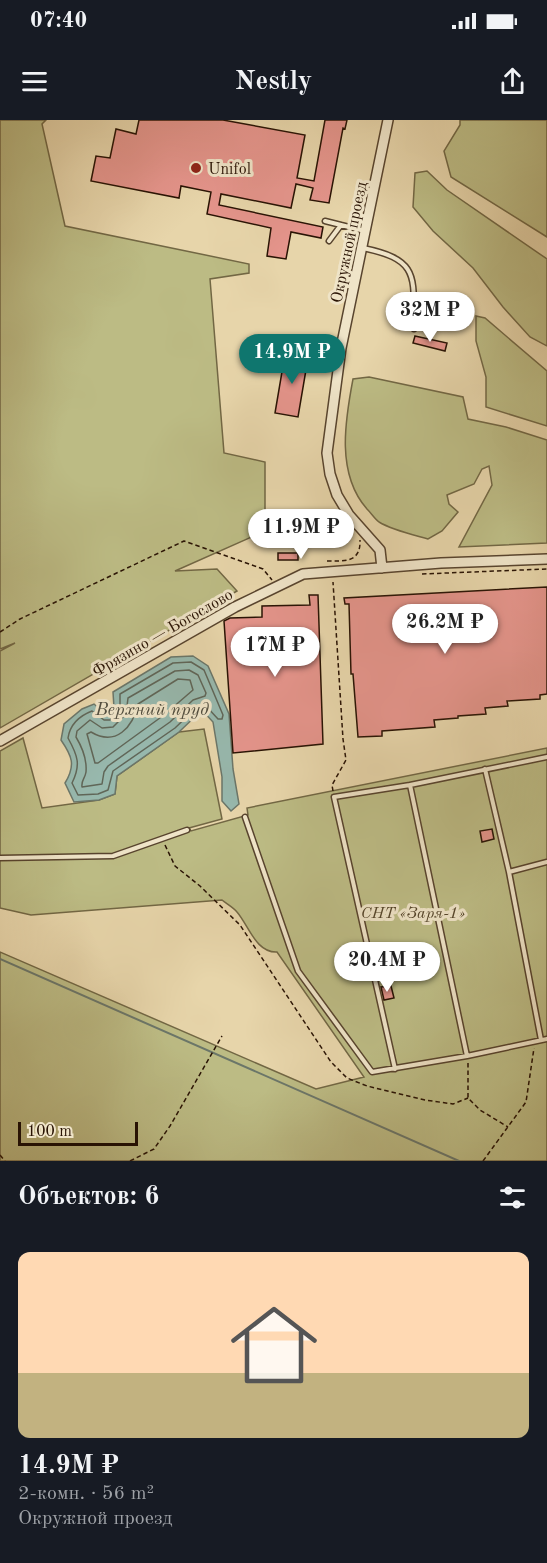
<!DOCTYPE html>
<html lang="ru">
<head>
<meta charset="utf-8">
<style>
  :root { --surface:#171b24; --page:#20242c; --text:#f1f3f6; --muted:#9ea1a6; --line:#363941; --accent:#0f766e }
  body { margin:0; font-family:"Old Standard TT",serif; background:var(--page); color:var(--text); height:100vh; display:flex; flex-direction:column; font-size:22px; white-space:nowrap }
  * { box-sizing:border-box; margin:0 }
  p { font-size:20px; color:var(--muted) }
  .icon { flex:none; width:33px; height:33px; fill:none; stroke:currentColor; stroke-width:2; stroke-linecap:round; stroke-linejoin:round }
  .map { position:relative; height:1041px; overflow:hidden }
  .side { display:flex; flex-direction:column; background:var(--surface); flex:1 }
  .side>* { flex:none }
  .scale { position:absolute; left:18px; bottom:15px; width:120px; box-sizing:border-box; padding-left:6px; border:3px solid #291304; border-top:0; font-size:16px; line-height:21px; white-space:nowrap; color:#291304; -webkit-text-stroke:4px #efe4c8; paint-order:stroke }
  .price { position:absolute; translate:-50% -51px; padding:0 14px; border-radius:21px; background:#fff; color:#222; font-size:20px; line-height:39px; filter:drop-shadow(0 2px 3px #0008) }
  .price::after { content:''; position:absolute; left:50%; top:36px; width:18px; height:14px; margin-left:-9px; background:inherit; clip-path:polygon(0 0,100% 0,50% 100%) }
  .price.on { background:var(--accent); color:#fff }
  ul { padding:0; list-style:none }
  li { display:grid; align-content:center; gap:12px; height:318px; padding:0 18px }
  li+li { border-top:2px solid var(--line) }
  li span { display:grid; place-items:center; height:186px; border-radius:12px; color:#555 }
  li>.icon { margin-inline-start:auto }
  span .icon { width:108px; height:108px; fill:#fffc; stroke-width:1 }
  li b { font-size:26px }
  h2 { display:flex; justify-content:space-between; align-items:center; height:72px; padding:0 18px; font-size:26px }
  .status { display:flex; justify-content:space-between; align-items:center; height:42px; padding:0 30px; background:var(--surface); direction:ltr }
  .status svg { height:16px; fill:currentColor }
  header { display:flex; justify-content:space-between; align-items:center; height:78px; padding:0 18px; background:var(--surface); font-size:27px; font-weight:600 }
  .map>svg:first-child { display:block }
  .green { fill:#bcbb84; stroke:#726744; stroke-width:1.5 }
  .water { fill:#97b8ad; stroke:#6b7669; stroke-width:1.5 }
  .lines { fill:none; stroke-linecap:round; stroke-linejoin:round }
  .shore { stroke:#606658; stroke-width:1.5 }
  .stream { stroke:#6b7669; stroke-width:2 }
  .building { fill:#e4948b; stroke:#291304; stroke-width:1.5 }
  .service-casing { stroke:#58442e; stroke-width:7 }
  .tertiary-casing { stroke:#58442e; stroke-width:12 }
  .path { stroke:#291304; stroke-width:1.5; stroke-dasharray:4.5 3; stroke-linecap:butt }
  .service { stroke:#efe4c8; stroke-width:4 }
  .tertiary { stroke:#efe4c8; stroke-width:9 }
  .poi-dot { fill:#8f2418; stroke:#efe4c8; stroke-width:2 }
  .labels { text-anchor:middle; stroke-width:6; stroke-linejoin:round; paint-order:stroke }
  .poi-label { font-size:16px; fill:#291304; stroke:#efe4c8; text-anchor:start }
  .street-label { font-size:16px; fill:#291304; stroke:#efe4c8 }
  .park-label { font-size:16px; font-style:italic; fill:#55452a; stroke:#efe4c8 }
  .water-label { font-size:18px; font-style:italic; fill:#504d3f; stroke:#efe4c8 }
</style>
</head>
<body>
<div class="status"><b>07:40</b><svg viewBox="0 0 49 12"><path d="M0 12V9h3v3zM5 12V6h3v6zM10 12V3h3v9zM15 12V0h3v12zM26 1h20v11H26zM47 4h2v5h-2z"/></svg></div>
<header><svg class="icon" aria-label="menu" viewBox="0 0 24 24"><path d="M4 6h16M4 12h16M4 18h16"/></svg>Nestly<svg class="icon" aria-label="share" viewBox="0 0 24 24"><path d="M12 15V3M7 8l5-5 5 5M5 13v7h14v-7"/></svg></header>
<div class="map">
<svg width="547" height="1041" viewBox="0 0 547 1041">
  <rect width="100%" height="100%" fill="#e7d5aa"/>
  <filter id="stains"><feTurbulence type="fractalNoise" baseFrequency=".00333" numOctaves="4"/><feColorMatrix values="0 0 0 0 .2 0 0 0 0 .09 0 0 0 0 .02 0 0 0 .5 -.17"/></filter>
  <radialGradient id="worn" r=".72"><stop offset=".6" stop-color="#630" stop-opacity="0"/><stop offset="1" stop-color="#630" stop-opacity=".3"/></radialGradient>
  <path class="green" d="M0,0H46L42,4L65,106L249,144V153L210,159L224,333L265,342V411L175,451L217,449L237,471L0,608V531L15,523L0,529Z
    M460,0H547V117L451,57L444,31L460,5Z
    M427,51L447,70L547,139V226L530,217L503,187L473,148L433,111L413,87L415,53Z
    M476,196L485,198L547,251V306L486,287V257L476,221Z
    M369,257L463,277L468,299L506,307L547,320V423L459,427L492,365L489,346L482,349L474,364L447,375L449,384L458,392L442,411L428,419C414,415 392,410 379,402C375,399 371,393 367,389C336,354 345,301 353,259Z
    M204,609L222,699L189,708L191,711L248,695L247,688L547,628V1041H0V832L316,969L364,957L277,832C256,833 249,806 237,792C233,787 227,784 222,780L31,795L0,788V631L23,618L42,688L99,680L115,674L117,656L179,612Z"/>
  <path class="water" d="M193,536L208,546L229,594L233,649L239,684L231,691L222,681V657L213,602L202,590L179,612L117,656L115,674L99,680L74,682L65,663C76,645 72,636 61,620L64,604L82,589L94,584L107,595L114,588L113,572L171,537Z"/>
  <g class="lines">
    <path class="shore" d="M191,542L204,550L223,595L222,599H218L206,586H198L175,608L113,651L108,670L98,674L78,675L72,663C81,645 78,636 68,618C70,605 79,596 92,591L104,600H110L120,590V574L173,543Z
      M189,550L198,555L206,573L205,576L193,580L170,602L108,646L104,652L102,664L82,667C81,660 85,659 86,652C87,640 82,627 76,617L77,611L90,600L102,608L113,607L126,594L128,578L175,551Z
      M178,559L190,560L193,570L164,595L98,643H95L87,614L91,612C116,627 133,607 138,584Z"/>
    <path class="stream" d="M0,839L459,1041"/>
  </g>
  <path class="building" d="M139,0H223L305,15L297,58L314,61L325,0H347L345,9L343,8L329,83L310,80L313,68L296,64L291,88L221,74L219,85L323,107L321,118L291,112L286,139L267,136L271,108L207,94L211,72L181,66L179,78L91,61L96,36L110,38L116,9L136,14Z
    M415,216L447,223L445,231L413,223Z
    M285,234L308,238L298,297L275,293Z
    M278,433H298V440H278Z
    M547,467V574L540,575V579L507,581L508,586L485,588L486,594L458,596V598L434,600L435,607L382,611V616L358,617L353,554H351L349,484H345L344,478Z
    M309,475H318L323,624L233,633L224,501L230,498L262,497V486L310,485Z
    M492,709L494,719L482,722L480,711Z
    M391,866L394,878L384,880L381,867Z"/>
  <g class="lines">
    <defs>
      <path id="service" d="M325,101L365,111
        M329,121L341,105
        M363,128C421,140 413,157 414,209
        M485,649L509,752L541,920
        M410,665L467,936
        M245,697L298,851L372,952L467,936L547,919
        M0,738L113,736L187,710
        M509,752L547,742
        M395,949L334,677L410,665L547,637"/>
      <path id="tertiary" d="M382,448L380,430L349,395L337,375L330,354L327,333L341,228L388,0
        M0,621L235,487L303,454L441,443L547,439"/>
    </defs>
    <use href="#service" class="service-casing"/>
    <use href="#tertiary" class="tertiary-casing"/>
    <path class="path" d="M327,441C344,441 361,443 360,420
      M422,454L547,449
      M0,512L20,499L184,421L263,449L272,460
      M333,671L332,665L346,640L343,619L333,462
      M165,725L175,746L200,766L240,805L331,942L347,958L367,966L425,980L453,984L468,978
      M468,943V978L480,990L508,1007
      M0,1035L5,1041
      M130,1041L154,1029L170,1006L222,916
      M483,1041L526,982L534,928"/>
    <use href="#service" class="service"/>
    <use href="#tertiary" class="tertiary"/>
  </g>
  <circle class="poi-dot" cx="196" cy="48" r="6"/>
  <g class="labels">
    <g class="poi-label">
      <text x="208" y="54">Unifol</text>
    </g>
    <g class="street-label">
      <text transform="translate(348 122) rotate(-78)" y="6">Окружной проезд</text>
      <text transform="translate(162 512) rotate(-30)" y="6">Фрязино — Богослово</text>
    </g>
    <g class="park-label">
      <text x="413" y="798">СНТ «Заря-1»</text>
    </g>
    <g class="water-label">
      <text x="152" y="595">Верхний пруд</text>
    </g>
  </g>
  <rect width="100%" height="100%" filter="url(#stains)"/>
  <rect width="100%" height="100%" fill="url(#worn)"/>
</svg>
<div class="scale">100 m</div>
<b class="price" style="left:430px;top:223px">32M ₽</b>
<b class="price on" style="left:292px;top:265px">14.9M ₽</b>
<b class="price" style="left:301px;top:440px">11.9M ₽</b>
<b class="price" style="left:445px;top:535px">26.2M ₽</b>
<b class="price" style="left:275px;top:558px">17M ₽</b>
<b class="price" style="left:387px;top:873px">20.4M ₽</b>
</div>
<section class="side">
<h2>Объектов: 6<svg class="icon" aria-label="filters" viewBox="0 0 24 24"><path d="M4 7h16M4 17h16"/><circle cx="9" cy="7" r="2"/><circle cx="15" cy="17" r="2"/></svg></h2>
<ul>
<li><span style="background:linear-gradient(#ffd9b3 65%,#c2b280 0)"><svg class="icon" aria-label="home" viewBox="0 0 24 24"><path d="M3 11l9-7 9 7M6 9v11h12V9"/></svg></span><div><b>14.9M ₽</b><p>2-комн. · 56 m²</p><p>Окружной проезд</p></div></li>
</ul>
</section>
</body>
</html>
